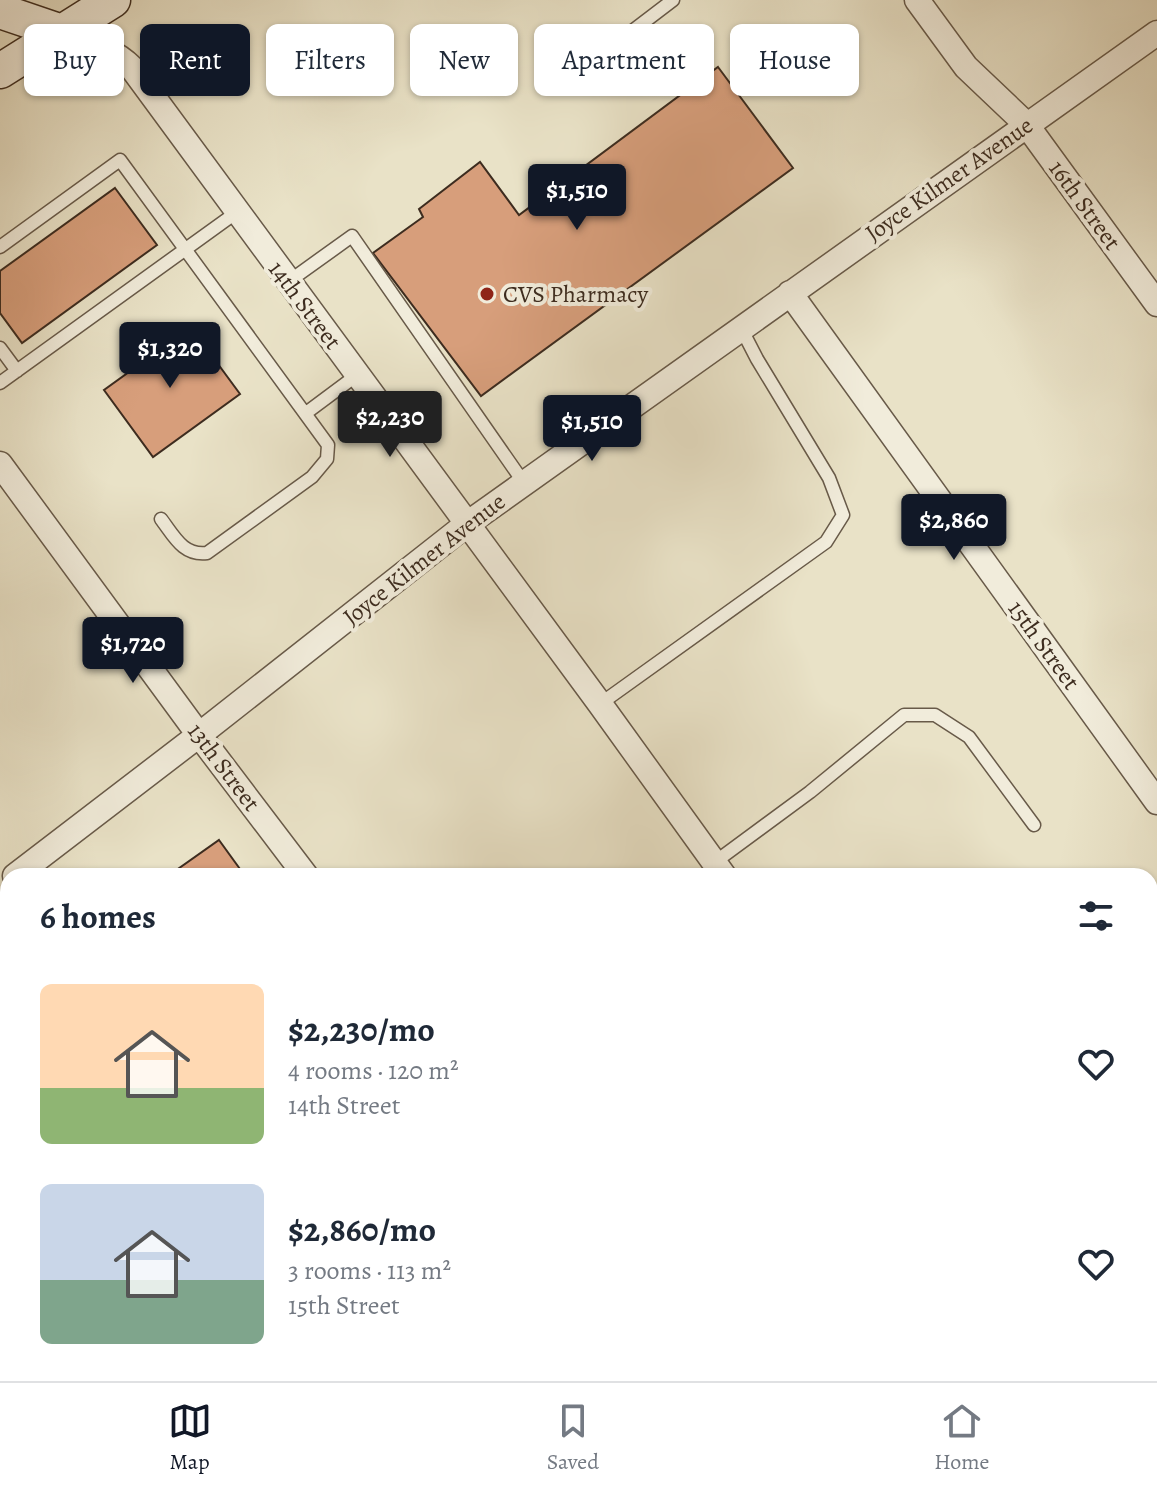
<!DOCTYPE html>
<html lang="en">
<head>
<meta charset="utf-8">
<style>
  :root { --surface:#fff; --page:#f6f6f7; --text:#1f2937; --muted:#747a83; --line:#e0e1e3; --accent:#111827 }
  body { margin:0; font-family:Alegreya,serif; background:var(--page); color:var(--text); height:100vh; display:flex; flex-direction:column; font-size:30px; white-space:nowrap }
  * { box-sizing:border-box; margin:0 }
  p { font-size:26px; color:var(--muted) }
  .icon { flex:none; width:44px; height:44px; fill:none; stroke:currentColor; stroke-width:2; stroke-linecap:round; stroke-linejoin:round }
  .map { position:relative; flex:1; overflow:hidden }
  .side { position:absolute; left:0px; top:868px; width:1158px; height:514px; display:flex; flex-direction:column; background:var(--surface); border-radius:24px 24px 0 0; box-shadow:0 2px 6px #0004 }
  .side>* { flex:none }
  .banner { position:absolute; left:24px; top:24px; width:1110px; height:72px; display:flex; gap:16px }
  .price { position:absolute; translate:-50% -68px; padding:0 18px; border-radius:8px; background:var(--accent); color:#fff; font-size:26px; line-height:52px; filter:drop-shadow(0 2px 4px #0008) }
  .price::after { content:''; position:absolute; left:50%; top:48px; width:24px; height:18px; margin-left:-12px; background:inherit; clip-path:polygon(0 0,100% 0,50% 100%) }
  .price.selected { background:#222; color:#fff }
  ul { padding:0; list-style:none }
  li { display:flex; align-items:center; gap:24px; height:200px; padding:0 40px }
  li span { display:grid; place-items:center; flex:none; width:224px; height:160px; border-radius:12px; color:#555 }
  li>.icon { margin-inline-start:auto }
  span .icon { width:96px; height:96px; fill:#fffc; stroke-width:1 }
  li b { font-size:34px }
  h2 { display:flex; justify-content:space-between; align-items:center; height:96px; padding:0 40px; font-size:34px }
  .chip { padding:0 28px; border-radius:12px; background:var(--surface); box-shadow:0 2px 6px #0004; font-size:28px; line-height:72px }
  .chip.selected { background:var(--accent); color:#fff }
  .dock { display:flex; justify-content:space-around; align-items:center; height:112px; border-top:2px solid var(--line); background:var(--surface); font-size:22px; color:var(--muted) }
  .dock a { display:grid; justify-items:center; gap:4px }
  .dock .selected { color:var(--accent) }
  .map>svg:first-child { display:block }
  .green { fill:#b5c396; stroke:#79785a; stroke-width:2 }
  .building { fill:#d79e7b; stroke:#3d2c1f; stroke-width:2 }
  .lines { fill:none; stroke-linecap:round; stroke-linejoin:round }
  .lane-casing { stroke:#685a49; stroke-width:15 }
  .street-casing { stroke:#685a49; stroke-width:27 }
  .secondary-casing { stroke:#3d2c1f; stroke-width:37 }
  .lane { stroke:#f1ecdb; stroke-width:12 }
  .street { stroke:#f1ecdb; stroke-width:24 }
  .secondary { stroke:#f1ecdb; stroke-width:34 }
  .rail { stroke:#3d2c1f; stroke-width:6; stroke-dasharray:14 14; stroke-linecap:butt }
  .poi-dot { fill:#8f2418; stroke:#f1ecdb; stroke-width:3 }
  .labels { text-anchor:middle; stroke-width:8; stroke-linejoin:round; paint-order:stroke }
  .street-label { font-size:24px; fill:#3d2c1f; stroke:#f1ecdb }
  .poi-label { font-size:24px; fill:#3d2c1f; stroke:#f1ecdb; text-anchor:start }
</style>
</head>
<body>
<div class="map">
<svg width="1157" height="1381" viewBox="0 0 1157 1381">
  <rect width="100%" height="100%" fill="#e9e2c7"/>
  <filter id="stains"><feTurbulence type="fractalNoise" baseFrequency=".0025" numOctaves="4"/><feColorMatrix values="0 0 0 0 .2 0 0 0 0 .09 0 0 0 0 .02 0 0 0 .5 -.17"/></filter>
  <radialGradient id="worn" r=".72"><stop offset=".6" stop-color="#630" stop-opacity="0"/><stop offset="1" stop-color="#630" stop-opacity=".3"/></radialGradient>
  <path class="green" d="M0,1086L8,1097V1374H213L218,1381H0Z"/>
  <path class="building" d="M718,67L793,168L481,396L373,253L423,217L419,209L480,162L519,215Z
    M115,188L157,245L22,343L0,313V271Z
    M190,326L240,394L153,457L104,390L133,369L124,358L152,338L160,348Z
    M219,840L245,876H168Z
    M8,926V943L0,932Z
    M1093,1374H1144L1149,1381H1084Z"/>
  <g class="lines">
    <defs>
      <path id="lane" d="M614,45L673,0
        M0,247L120,160L328,445L327,459L312,477L207,553C183,556 174,536 161,519
        M288,282L352,236L524,483
        M0,348L17,371
        M0,383L237,212
        M306,413L357,375
        M600,704L826,542L843,515L829,478L757,359L741,328
        M715,862L810,792L904,715H935L969,737L1034,825
        M289,1374L296,1381
        M435,1381L448,1374"/>
      <path id="street" d="M917,0L966,67L1026,124L1157,304
        M62,32C86,41 113,49 132,68L600,704L724,876
        M790,293L1157,802
        M0,464L199,735L306,876
        M15,876L199,735L467,524L1157,33
        M0,1014L8,1024"/>
      <path id="secondary" d="M0,11L62,32
        M0,71L113,0"/>
    </defs>
    <use href="#lane" class="lane-casing"/>
    <use href="#street" class="street-casing"/>
    <use href="#secondary" class="secondary-casing"/>
    <use href="#lane" class="lane"/>
    <use href="#street" class="street"/>
    <use href="#secondary" class="secondary"/>
    <path class="rail" d="M1150,1059L1157,1054
      M1150,1081L1157,1076
      M1150,1101L1157,1097
      M1150,1125L1157,1120
      M1150,1197L1157,1192
      M1150,1248L1157,1243
      M1150,1295L1157,1290
      M1150,1324L1157,1319
      M711,1381L720,1374
      M738,1381L747,1374
      M763,1381L772,1374
      M798,1381L807,1374
      M901,1381L910,1374
      M966,1381L975,1374
      M1036,1381L1046,1374
      M1075,1381L1084,1374"/>
  </g>
  <circle class="poi-dot" cx="487" cy="294" r="8"/>
  <g class="labels">
    <g class="street-label">
      <text transform="translate(949 179) rotate(-35)" y="8">Joyce Kilmer Avenue</text>
      <text transform="translate(1085 205) rotate(54)" y="8">16th Street</text>
      <text transform="translate(305 305) rotate(53)" y="8">14th Street</text>
      <text transform="translate(424 559) rotate(-38)" y="8">Joyce Kilmer Avenue</text>
      <text transform="translate(1044 645) rotate(54)" y="8">15th Street</text>
      <text transform="translate(224 767) rotate(53)" y="8">13th Street</text>
    </g>
    <g class="poi-label">
      <text x="503" y="302">CVS Pharmacy</text>
    </g>
  </g>
  <rect width="100%" height="100%" filter="url(#stains)"/>
  <rect width="100%" height="100%" fill="url(#worn)"/>
</svg>
<b class="price" style="left:577px;top:232px">$1,510</b>
<b class="price" style="left:170px;top:390px">$1,320</b>
<b class="price selected" style="left:390px;top:459px">$2,230</b>
<b class="price" style="left:592px;top:463px">$1,510</b>
<b class="price" style="left:954px;top:562px">$2,860</b>
<b class="price" style="left:133px;top:685px">$1,720</b>
<div class="banner">
<a class="chip">Buy</a>
<a class="chip selected">Rent</a>
<a class="chip">Filters</a>
<a class="chip">New</a>
<a class="chip">Apartment</a>
<a class="chip">House</a>
</div>
<section class="side">
<h2>6 homes<svg class="icon" aria-label="filters" viewBox="0 0 24 24"><path d="M4 7h16M4 17h16"/><circle cx="9" cy="7" r="2"/><circle cx="15" cy="17" r="2"/></svg></h2>
<ul>
<li><span style="background:linear-gradient(#ffd9b3 65%,#8fb573 0)"><svg class="icon" aria-label="home" viewBox="0 0 24 24"><path d="M3 11l9-7 9 7M6 9v11h12V9"/></svg></span><div><b>$2,230/mo</b><p>4 rooms · 120 m²</p><p>14th Street</p></div><svg class="icon" aria-label="heart" viewBox="0 0 24 24"><path d="M12 20l-8-8c-3-5 5-10 8-4 3-6 11-1 8 4z"/></svg></li>
<li><span style="background:linear-gradient(#c9d6e8 60%,#7fa58c 0)"><svg class="icon" aria-label="home" viewBox="0 0 24 24"><path d="M3 11l9-7 9 7M6 9v11h12V9"/></svg></span><div><b>$2,860/mo</b><p>3 rooms · 113 m²</p><p>15th Street</p></div><svg class="icon" aria-label="heart" viewBox="0 0 24 24"><path d="M12 20l-8-8c-3-5 5-10 8-4 3-6 11-1 8 4z"/></svg></li>
</ul>
</section>
</div>
<nav class="dock">
<a class="selected"><svg class="icon" aria-label="map" viewBox="0 0 24 24"><path d="M3 6l6-2 6 2 6-2v14l-6 2-6-2-6 2zM9 4v14M15 6v14"/></svg>Map</a>
<a><svg class="icon" aria-label="saved" viewBox="0 0 24 24"><path d="M7 4h10v16l-5-4-5 4z"/></svg>Saved</a>
<a><svg class="icon" aria-label="home" viewBox="0 0 24 24"><path d="M3 11l9-7 9 7M6 9v11h12V9"/></svg>Home</a>
</nav>
</body>
</html>
